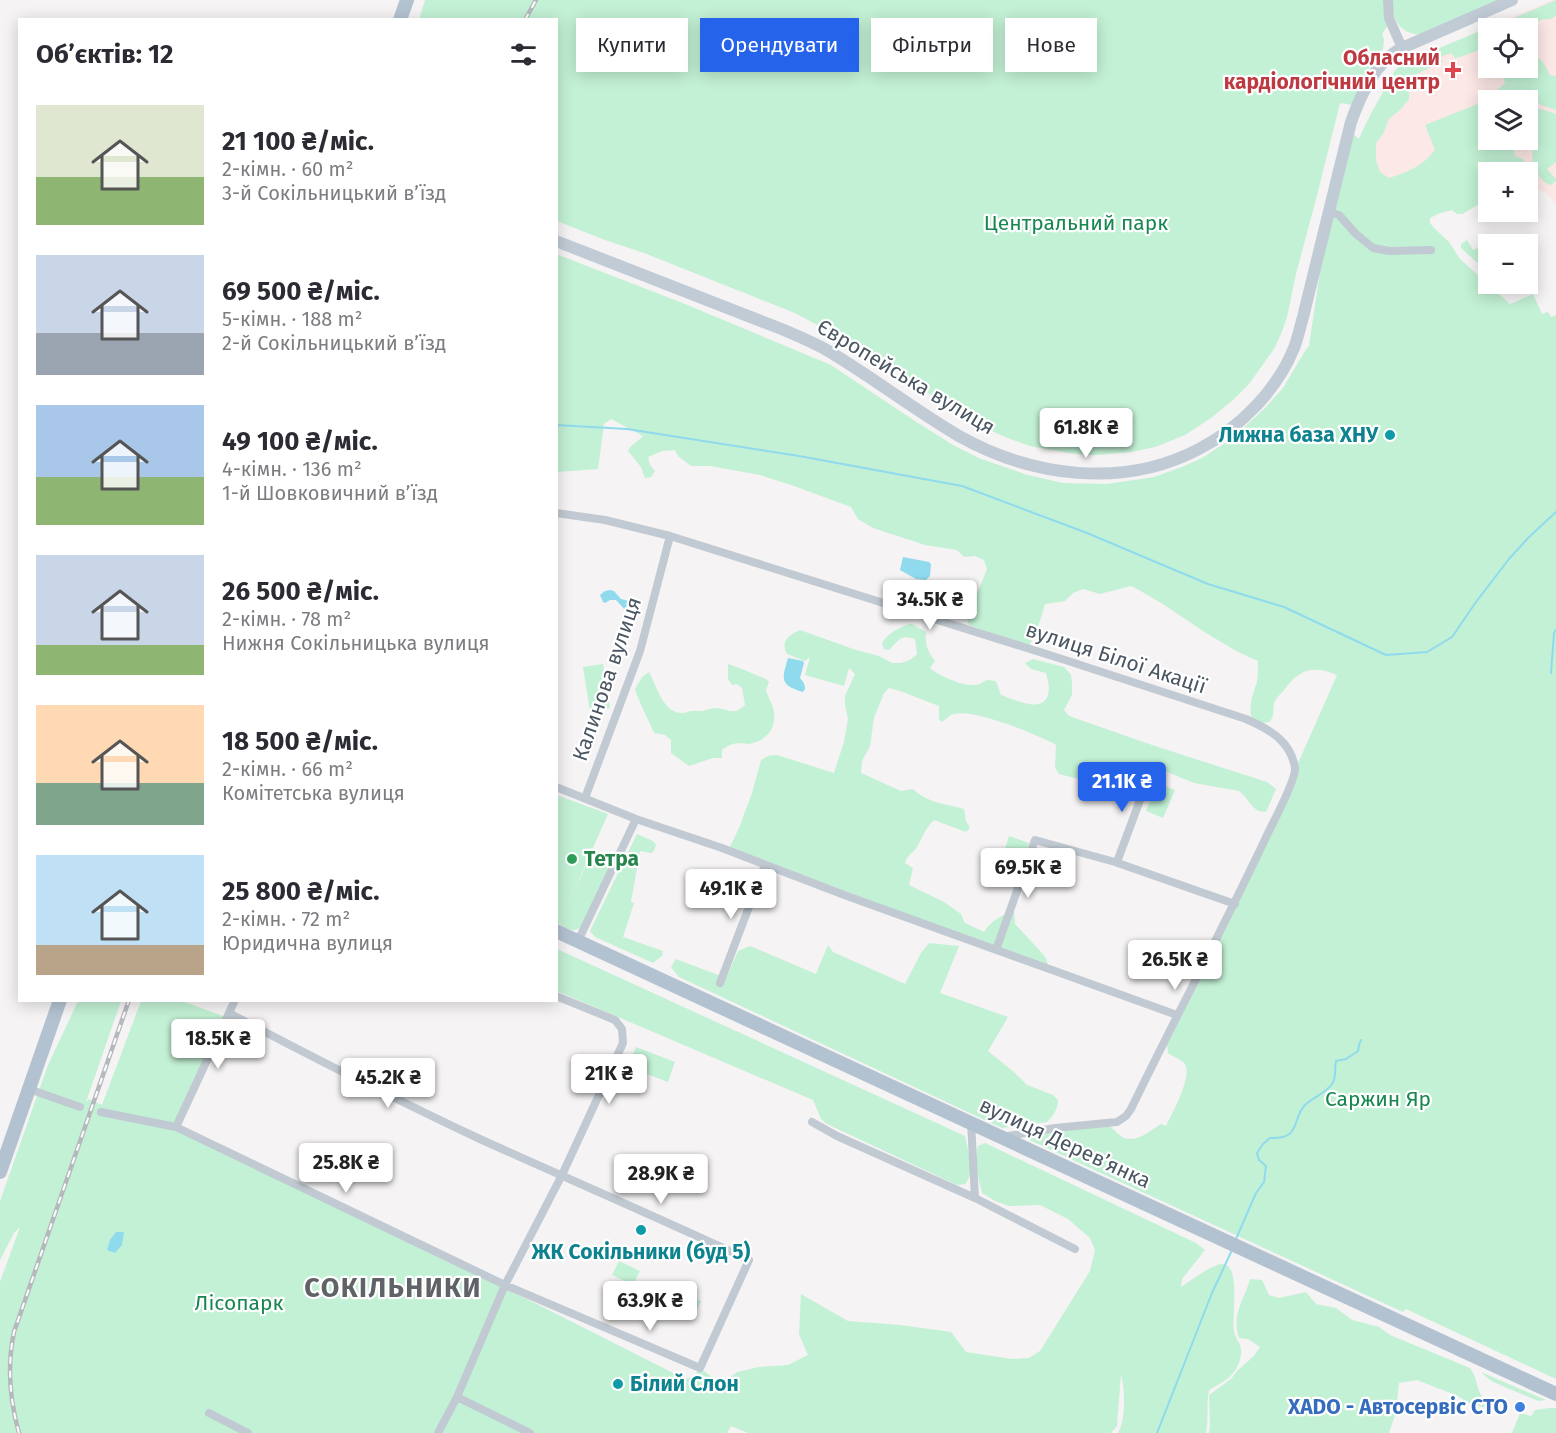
<!DOCTYPE html>
<html lang="uk">
<head>
<meta charset="utf-8">
<style>
  :root { --surface:#fff; --page:#f7f7f7; --text:#2b2b33; --muted:#7c7c81; --accent:#2563eb }
  body { margin:0; font-family:"Fira Sans",sans-serif; background:var(--page); color:var(--text); height:100vh; display:flex; flex-direction:column; font-size:22px; white-space:nowrap }
  * { box-sizing:border-box; margin:0 }
  p { font-size:20px; color:var(--muted) }
  .icon { flex:none; width:33px; height:33px; fill:none; stroke:currentColor; stroke-width:2; stroke-linecap:round; stroke-linejoin:round }
  .map { position:relative; flex:1; overflow:hidden }
  .sheet { position:absolute; left:18px; top:18px; width:540px; height:984px; display:flex; flex-direction:column; background:var(--surface); border-radius:0px; box-shadow:0 3px 15px #0003 }
  .sheet>* { flex:none }
  .top-card { position:absolute; left:576px; top:18px; width:570px; height:54px; display:flex; gap:12px }
  .tools { position:absolute; left:1478px; top:18px; display:grid; gap:12px }
  .tools a { display:grid; place-items:center; width:60px; height:60px; border-radius:0px; background:var(--surface); box-shadow:0 3px 15px #0003; font-size:30px }
  .price { position:absolute; translate:-50% -51px; padding:0 14px; border-radius:6px; background:#fff; color:#222; font-size:20px; line-height:39px; filter:drop-shadow(0 2px 3px #0008) }
  .price::after { content:''; position:absolute; left:50%; top:36px; width:18px; height:14px; margin-left:-9px; background:inherit; clip-path:polygon(0 0,100% 0,50% 100%) }
  .price.selected { background:var(--accent); color:#fff }
  ul { padding:0; list-style:none }
  li { display:flex; align-items:center; gap:18px; height:150px; padding:0 18px }
  li span { display:grid; place-items:center; flex:none; width:168px; height:120px; border-radius:0px; color:#555 }
  li>.icon { margin-inline-start:auto }
  span .icon { width:72px; height:72px; fill:#fffc; stroke-width:1 }
  li b { font-size:26px }
  h2 { display:flex; justify-content:space-between; align-items:center; height:72px; padding:0 18px; font-size:26px }
  .chip { padding:0 21px; border-radius:0px; background:var(--surface); box-shadow:0 3px 15px #0003; font-size:21px; line-height:54px }
  .chip.selected { background:var(--accent); color:#fff }
  .map>svg:first-child { display:block }
  .medical { fill:#fce8e6; fill-rule:evenodd }
  .green { fill:#c3f1d5 }
  .water { fill:#90daee }
  .lines { fill:none; stroke-linecap:round; stroke-linejoin:round }
  .stream { stroke:#90daee; stroke-width:2 }
  .minor { stroke:#c1cad2; stroke-width:8 }
  .tertiary { stroke:#c1cad2; stroke-width:10 }
  .secondary { stroke:#c1cbd6; stroke-width:12 }
  .primary { stroke:#b3c2d1; stroke-width:14 }
  .rail-casing { stroke:#b5b8bd; stroke-width:4.5 }
  .rail { stroke:#fff; stroke-width:2; stroke-dasharray:7; stroke-linecap:butt }
  .health-dot { fill:#e0444e; stroke:#fff; stroke-width:2 }
  .culture-dot { fill:#0f9aa8; stroke:#fff; stroke-width:2 }
  .leisure-dot { fill:#2e9e5b; stroke:#fff; stroke-width:2 }
  .shop-dot { fill:#3f7fe0; stroke:#fff; stroke-width:2 }
  .labels { text-anchor:middle; stroke-width:4.5; stroke-linejoin:round; paint-order:stroke }
  .health-label { font-size:21px; font-weight:bold; fill:#be3a42; stroke:#fff; text-anchor:end }
  .park-label { font-size:21px; fill:#17864f; stroke:#fff }
  .street-label { font-size:21px; fill:#4a5661; stroke:#fff }
  .culture-label { font-size:21px; font-weight:bold; fill:#0d838f; stroke:#fff; text-anchor:end }
  .leisure-label { font-size:21px; font-weight:bold; fill:#27864d; stroke:#fff; text-anchor:start }
  .shop-label { font-size:21px; font-weight:bold; fill:#366cbe; stroke:#fff; text-anchor:end }
  .district-label { font-size:27px; font-weight:bold; letter-spacing:1.5px; fill:#5f6368; stroke:#fff }
</style>
</head>
<body>
<div class="map">
<svg width="1556" height="1433" viewBox="0 0 1556 1433">
  <rect width="100%" height="100%" fill="#f5f3f3"/>
  <path class="medical" d="M1553,0H1556V205L1547,193L1527,186V172H1488L1410,223L1362,142L1406,62ZM1488,28H1527V68H1488ZM1488,100H1527V140H1488Z"/>
  <path class="green" d="M425,0H1386L1388,25L1382,34L1384,39L1383,49L1372,63L1353,105L1340,103L1315,203L1296,274L1287,317L1281,334L1274,349L1249,384L1233,400L1211,418L1185,435L1155,447L1131,452L1095,455L1075,454L1030,446L1010,439L978,425L938,400L877,357L795,313L644,253L605,240L557,221L556,20H419Z
    M1393,0H1512L1420,35C1416,34 1409,33 1406,31C1395,25 1391,11 1393,0Z
    M1556,0V16L1550,19H1543L1525,28H1500V24Z
    M1485,29L1488,30V47L1460,57L1455,58L1451,53L1440,57L1443,62L1412,76L1409,80V99L1402,108L1389,119L1383,134L1376,143V160L1380,172L1389,178C1408,172 1423,166 1435,150L1425,125L1480,103L1484,116H1488V140H1514L1512,143L1515,156L1523,159L1535,186L1533,192L1527,193V172H1488V199L1462,214H1457L1452,210L1438,214L1430,218V223L1435,229L1449,242L1460,259L1510,304L1533,294L1542,314L1548,312L1551,317L1556,315V1379L1406,1309L1403,1312L1023,1137L1024,1135L1108,1125C1113,1129 1119,1135 1124,1138C1137,1143 1151,1130 1161,1124L1166,1126C1172,1113 1194,1075 1184,1063C1180,1059 1172,1056 1168,1053L1167,1045L1223,933L1337,675C1313,665 1299,669 1284,690C1281,693 1277,697 1275,701C1273,705 1274,710 1273,715C1270,728 1258,722 1251,716C1249,703 1253,694 1257,682C1258,675 1258,668 1258,661C1212,642 1175,608 1131,586L1100,594L1083,589L1073,593L1065,601L1045,604L1037,630L1029,646L969,625L967,619L987,569L984,560L975,556L964,557L957,550L925,545L873,528L858,519L851,507L794,486L760,475L710,466H691L678,456L675,450L662,451L648,457L650,465L655,471L651,477L645,478L641,467L628,451C631,444 638,442 643,436L611,419L604,424L598,469L557,472L556,254L685,304L831,365L915,421L953,445L981,459L1028,475L1063,483L1107,484L1154,477L1182,467L1202,458L1233,438L1266,407L1283,388L1305,351L1309,346L1329,212L1349,130L1359,139C1366,122 1374,108 1383,92C1389,82 1391,73 1401,64Z
    M1527,51C1538,56 1545,62 1549,74L1553,76L1556,75V110L1541,105L1535,100V95H1527C1514,103 1510,95 1497,90L1505,83L1501,68H1527Z
    M1527,101C1531,106 1531,122 1531,129L1533,130L1534,113L1536,109H1541L1556,114V162L1547,169L1556,179V181L1551,185C1545,183 1543,181 1540,177C1531,166 1532,158 1533,144L1529,140H1525H1527Z
    M1467,240L1473,250L1480,247L1487,262L1481,266L1461,248V244Z
    M912,624L926,632C925,644 927,651 935,661L930,668C939,676 962,686 975,685C980,685 983,682 987,680L996,681L1001,695C1016,700 1048,717 1049,688C1049,683 1047,678 1046,673L1031,669L1025,663L1033,659L1064,667L1071,675L1072,684V695L1064,710L1069,716L1155,746L1267,782L1276,789L1266,812C1251,812 1249,798 1239,791L1194,783L1150,765L1138,768L1096,762L1085,766C1088,772 1098,776 1104,781V789L1100,791C1093,777 1089,780 1075,778C1069,777 1064,775 1059,774L1055,767L1056,745C1036,734 975,709 954,714C949,715 946,719 942,722L939,719V706L900,691L889,688L884,693L874,718L870,746L862,761L861,773L901,791L913,789C929,804 944,803 964,809L966,821L970,828L966,832L934,820C924,830 924,835 917,847C913,853 907,855 905,863L913,868L909,885L944,902L961,914L965,923L984,932C994,918 999,918 1014,910L1015,924L1042,953L1046,958L1048,965L932,924L730,847L739,828L752,793L761,760L768,756L777,755L834,773L844,742L848,719L845,705V696L855,674L849,668L844,686L805,675L810,657L805,661L787,654C780,641 789,635 800,630L856,650L879,656L892,663H901L910,660L917,654L915,639C899,634 900,640 889,650L884,649L882,643C887,634 902,625 912,624Z
    M603,664L610,708L590,711L583,667Z
    M728,664C738,667 747,671 756,675C761,678 765,677 769,682L766,690C768,698 774,706 774,713C776,730 765,741 749,744C745,744 744,743 740,743C733,743 727,746 722,750V758H713L689,766L671,753V740L665,735L654,733C648,718 640,705 635,689L642,677L649,672C657,686 663,714 683,713C686,713 689,711 692,711C695,711 698,711 701,711C706,711 710,708 715,708C727,708 733,717 745,705L742,688L737,684L732,685L728,679Z
    M1157,783L1175,790L1163,818L1146,811Z
    M557,795L608,814L567,906L593,850C603,854 609,855 612,866L582,926C573,934 567,928 557,923Z
    M637,834L653,841L656,845L654,851L651,853L640,851L631,902L634,903L623,937L663,951L662,956L653,963L595,937L590,931Z
    M1009,836L1029,843L1015,884L996,877Z
    M929,943L959,946L940,993L1008,1017L988,1051L1015,1073L1027,1085L1053,1095L1058,1100C1058,1108 1053,1117 1047,1122L1002,1128L679,977L671,967L676,959L726,978L738,951L750,946L816,974L828,945L833,952L905,984L921,953Z
    M557,949L965,1136C968,1151 976,1172 965,1184L957,1185L827,1124L821,1119L813,1100L557,991Z
    M78,1001H121L86,1102L89,1099L102,1105L141,1001H182L223,1016L176,1127L519,1295L685,1379L694,1376L700,1368L712,1377L715,1389L737,1372L759,1367L788,1365L808,1355L799,1334L801,1294L848,1321L900,1325L951,1332L966,1352L1012,1359L1029,1358L1040,1351L1090,1271L1095,1250L1090,1238L1068,1219L1040,1205L1009,1206L995,1201L982,1193C978,1177 974,1162 978,1146L985,1143L1196,1243L1205,1250L1182,1279L1181,1287C1190,1281 1211,1265 1222,1264C1242,1263 1231,1321 1234,1332C1237,1342 1244,1346 1240,1359C1236,1376 1223,1382 1209,1390C1206,1405 1209,1418 1206,1433H1118C1126,1420 1125,1389 1121,1374L1117,1426L1111,1433H748L731,1426L727,1433H0V1282L20,1227L14,1233L0,1260V1201L48,1065Z
    M636,1047L675,1062L668,1082L628,1067Z
    M619,1261L640,1271L633,1285L612,1275Z
    M1250,1279L1262,1280L1269,1295L1279,1298L1306,1292L1316,1304L1336,1308L1352,1320L1379,1327L1390,1335L1470,1368C1481,1383 1474,1400 1497,1406L1496,1409C1484,1408 1468,1405 1458,1396L1417,1380L1399,1383L1396,1412L1389,1433H1209L1210,1423L1209,1395L1231,1379L1238,1370L1254,1356L1260,1347L1248,1339L1239,1338C1231,1314 1244,1301 1250,1279Z
    M650,1285L684,1297L701,1301L697,1309C675,1307 665,1302 647,1291Z
    M1481,1372L1546,1400L1538,1401L1491,1381Z
    M1549,1408H1556V1433H1512L1520,1413L1531,1416L1535,1410Z"/>
  <path class="water" d="M903,557L929,562L931,564L930,576L926,580L916,579L900,570Z
    M610,590L614,591L621,599L629,601L632,607L631,609L626,611L616,600H610L605,603L603,602L600,595L605,591Z
    M788,658L803,661L804,663L800,678C803,682 805,683 805,689L803,692C779,685 782,679 788,658Z
    M116,1232H124L122,1245L115,1253L107,1250L110,1240Z"/>
  <g class="lines">
    <path class="stream" d="M556,425L627,429L799,456L962,486L1087,533L1208,584L1284,607L1386,655L1427,652L1452,637L1476,602L1509,559L1528,538L1556,512
      M1551,673L1554,633L1556,630
      M1236,1239L1256,1193L1264,1182L1266,1166L1259,1160L1257,1153L1263,1144L1270,1138C1302,1139 1291,1120 1305,1105C1313,1097 1325,1094 1332,1084C1337,1077 1334,1069 1336,1061L1346,1059L1358,1051L1359,1045L1361,1040
      M1157,1433L1212,1293L1232,1250"/>
    <path class="minor" d="M1329,212L1339,215L1356,234L1373,248L1389,251L1431,250
      M556,513L605,520L670,536L1062,659L1246,719C1269,729 1291,741 1295,768C1296,779 1275,819 1269,831C1225,925 1176,1016 1131,1109L1126,1116L1117,1122L1055,1128L1003,1137
      M556,787L636,819L722,848L847,896L1177,1015
      M585,798L640,651L670,536
      M1117,862L1150,773
      M578,941L636,819
      M996,950L1035,840L1115,862L1235,904
      M720,983L765,865
      M29,1089L80,1107
      M101,1112L176,1127L505,1285L700,1368L749,1260C661,1219 571,1180 482,1140C397,1100 312,1057 229,1013
      M812,1122L837,1136L975,1198L1075,1249
      M971,1122L975,1198
      M176,1127L235,1000
      M457,1397L530,1433
      M209,1413L248,1433
      M438,1433L457,1397L505,1285L562,1175L623,1043L622,1029L615,1020L556,996"/>
    <path class="tertiary" d="M1388,0L1389,18L1402,48"/>
    <path class="secondary" d="M556,241L784,330C798,336 812,342 825,349C871,376 913,409 959,436C1032,477 1123,489 1199,449C1240,428 1277,390 1294,348C1298,338 1300,327 1303,317L1351,122C1361,94 1375,62 1402,48L1512,0"/>
    <path class="primary" d="M400,20L407,0
      M556,931L1556,1394
      M0,1172L60,1000"/>
    <defs>
      <path id="rail" d="M525,20L536,0
        M19,1433C10,1401 7,1365 14,1332L129,1000"/>
    </defs>
    <use href="#rail" class="rail-casing"/>
    <use href="#rail" class="rail"/>
  </g>
  <path class="health-dot" d="M1450 61h6v6h6v6h-6v6h-6v-6h-6v-6h6z"/>
  <g class="culture-dot">
    <circle cx="1390" cy="435" r="6"/>
    <circle cx="641" cy="1230" r="6"/>
    <circle cx="618" cy="1384" r="6"/>
  </g>
  <circle class="leisure-dot" cx="572" cy="859" r="6"/>
  <circle class="shop-dot" cx="1520" cy="1407" r="6"/>
  <g class="labels">
    <g class="health-label">
      <text x="1440" y="65">Обласний<tspan x="1440" dy="24">кардiологiчний центр</tspan></text>
    </g>
    <g class="park-label">
      <text x="1076" y="230">Центральний парк</text>
      <text x="1378" y="1106">Саржин Яр</text>
      <text x="239" y="1310">Лісопарк</text>
    </g>
    <g class="street-label">
      <text transform="translate(906 377) rotate(31)" y="7">Європейська вулиця</text>
      <text transform="translate(1116 658) rotate(18)" y="7">вулиця Білої Акації</text>
      <text transform="translate(607 679) rotate(-71)" y="7">Калинова вулиця</text>
      <text transform="translate(1065 1143) rotate(25)" y="7">вулиця Дерев’янка</text>
    </g>
    <g class="culture-label">
      <text x="1378" y="442">Лижна база ХНУ</text>
      <text x="641" y="1259" text-anchor="middle">ЖК Сокільники (буд 5)</text>
      <text x="630" y="1391" text-anchor="start">Білий Слон</text>
    </g>
    <g class="leisure-label">
      <text x="584" y="866">Тетра</text>
    </g>
    <g class="shop-label">
      <text x="1508" y="1414">XADO - Автосервіс СТО</text>
    </g>
    <g class="district-label">
      <text x="393" y="1297">СОКІЛЬНИКИ</text>
    </g>
  </g>
</svg>
<div class="tools">
<a><svg class="icon" aria-label="locate" viewBox="0 0 24 24"><circle cx="12" cy="12" r="6"/><path d="M12 2v4M12 18v4M2 12h4M18 12h4"/></svg></a>
<a><svg class="icon" aria-label="layers" viewBox="0 0 24 24"><path d="M12 4l9 5-9 5-9-5zM3 14l9 5 9-5"/></svg></a>
<a>+</a>
<a>−</a>
</div>
<b class="price" style="left:1086px;top:459px">61.8K ₴</b>
<b class="price" style="left:930px;top:631px">34.5K ₴</b>
<b class="price selected" style="left:1122px;top:813px">21.1K ₴</b>
<b class="price" style="left:1028px;top:899px">69.5K ₴</b>
<b class="price" style="left:731px;top:920px">49.1K ₴</b>
<b class="price" style="left:1175px;top:991px">26.5K ₴</b>
<b class="price" style="left:218px;top:1070px">18.5K ₴</b>
<b class="price" style="left:609px;top:1105px">21K ₴</b>
<b class="price" style="left:388px;top:1109px">45.2K ₴</b>
<b class="price" style="left:346px;top:1194px">25.8K ₴</b>
<b class="price" style="left:661px;top:1205px">28.9K ₴</b>
<b class="price" style="left:650px;top:1332px">63.9K ₴</b>
<div class="top-card">
<a class="chip">Купити</a>
<a class="chip selected">Орендувати</a>
<a class="chip">Фільтри</a>
<a class="chip">Нове</a>
</div>
<section class="sheet">
<h2>Об’єктів: 12<svg class="icon" aria-label="filters" viewBox="0 0 24 24"><path d="M4 7h16M4 17h16"/><circle cx="9" cy="7" r="2"/><circle cx="15" cy="17" r="2"/></svg></h2>
<ul>
<li><span style="background:linear-gradient(#dfe7d0 60%,#8fb573 0)"><svg class="icon" aria-label="home" viewBox="0 0 24 24"><path d="M3 11l9-7 9 7M6 9v11h12V9"/></svg></span><div><b>21 100 ₴/міс.</b><p>2-кімн. · 60 m²</p><p>3-й Сокільницький в’їзд</p></div></li>
<li><span style="background:linear-gradient(#c9d6e8 65%,#9aa5b1 0)"><svg class="icon" aria-label="home" viewBox="0 0 24 24"><path d="M3 11l9-7 9 7M6 9v11h12V9"/></svg></span><div><b>69 500 ₴/міс.</b><p>5-кімн. · 188 m²</p><p>2-й Сокільницький в’їзд</p></div></li>
<li><span style="background:linear-gradient(#a9c7e8 60%,#8fb573 0)"><svg class="icon" aria-label="home" viewBox="0 0 24 24"><path d="M3 11l9-7 9 7M6 9v11h12V9"/></svg></span><div><b>49 100 ₴/міс.</b><p>4-кімн. · 136 m²</p><p>1-й Шовковичний в’їзд</p></div></li>
<li><span style="background:linear-gradient(#c9d6e8 75%,#8fb573 0)"><svg class="icon" aria-label="home" viewBox="0 0 24 24"><path d="M3 11l9-7 9 7M6 9v11h12V9"/></svg></span><div><b>26 500 ₴/міс.</b><p>2-кімн. · 78 m²</p><p>Нижня Сокільницька вулиця</p></div></li>
<li><span style="background:linear-gradient(#ffd9b3 65%,#7fa58c 0)"><svg class="icon" aria-label="home" viewBox="0 0 24 24"><path d="M3 11l9-7 9 7M6 9v11h12V9"/></svg></span><div><b>18 500 ₴/міс.</b><p>2-кімн. · 66 m²</p><p>Комітетська вулиця</p></div></li>
<li><span style="background:linear-gradient(#bfe0f5 75%,#b9a48a 0)"><svg class="icon" aria-label="home" viewBox="0 0 24 24"><path d="M3 11l9-7 9 7M6 9v11h12V9"/></svg></span><div><b>25 800 ₴/міс.</b><p>2-кімн. · 72 m²</p><p>Юридична вулиця</p></div></li>
</ul>
</section>
</div>
</body>
</html>
